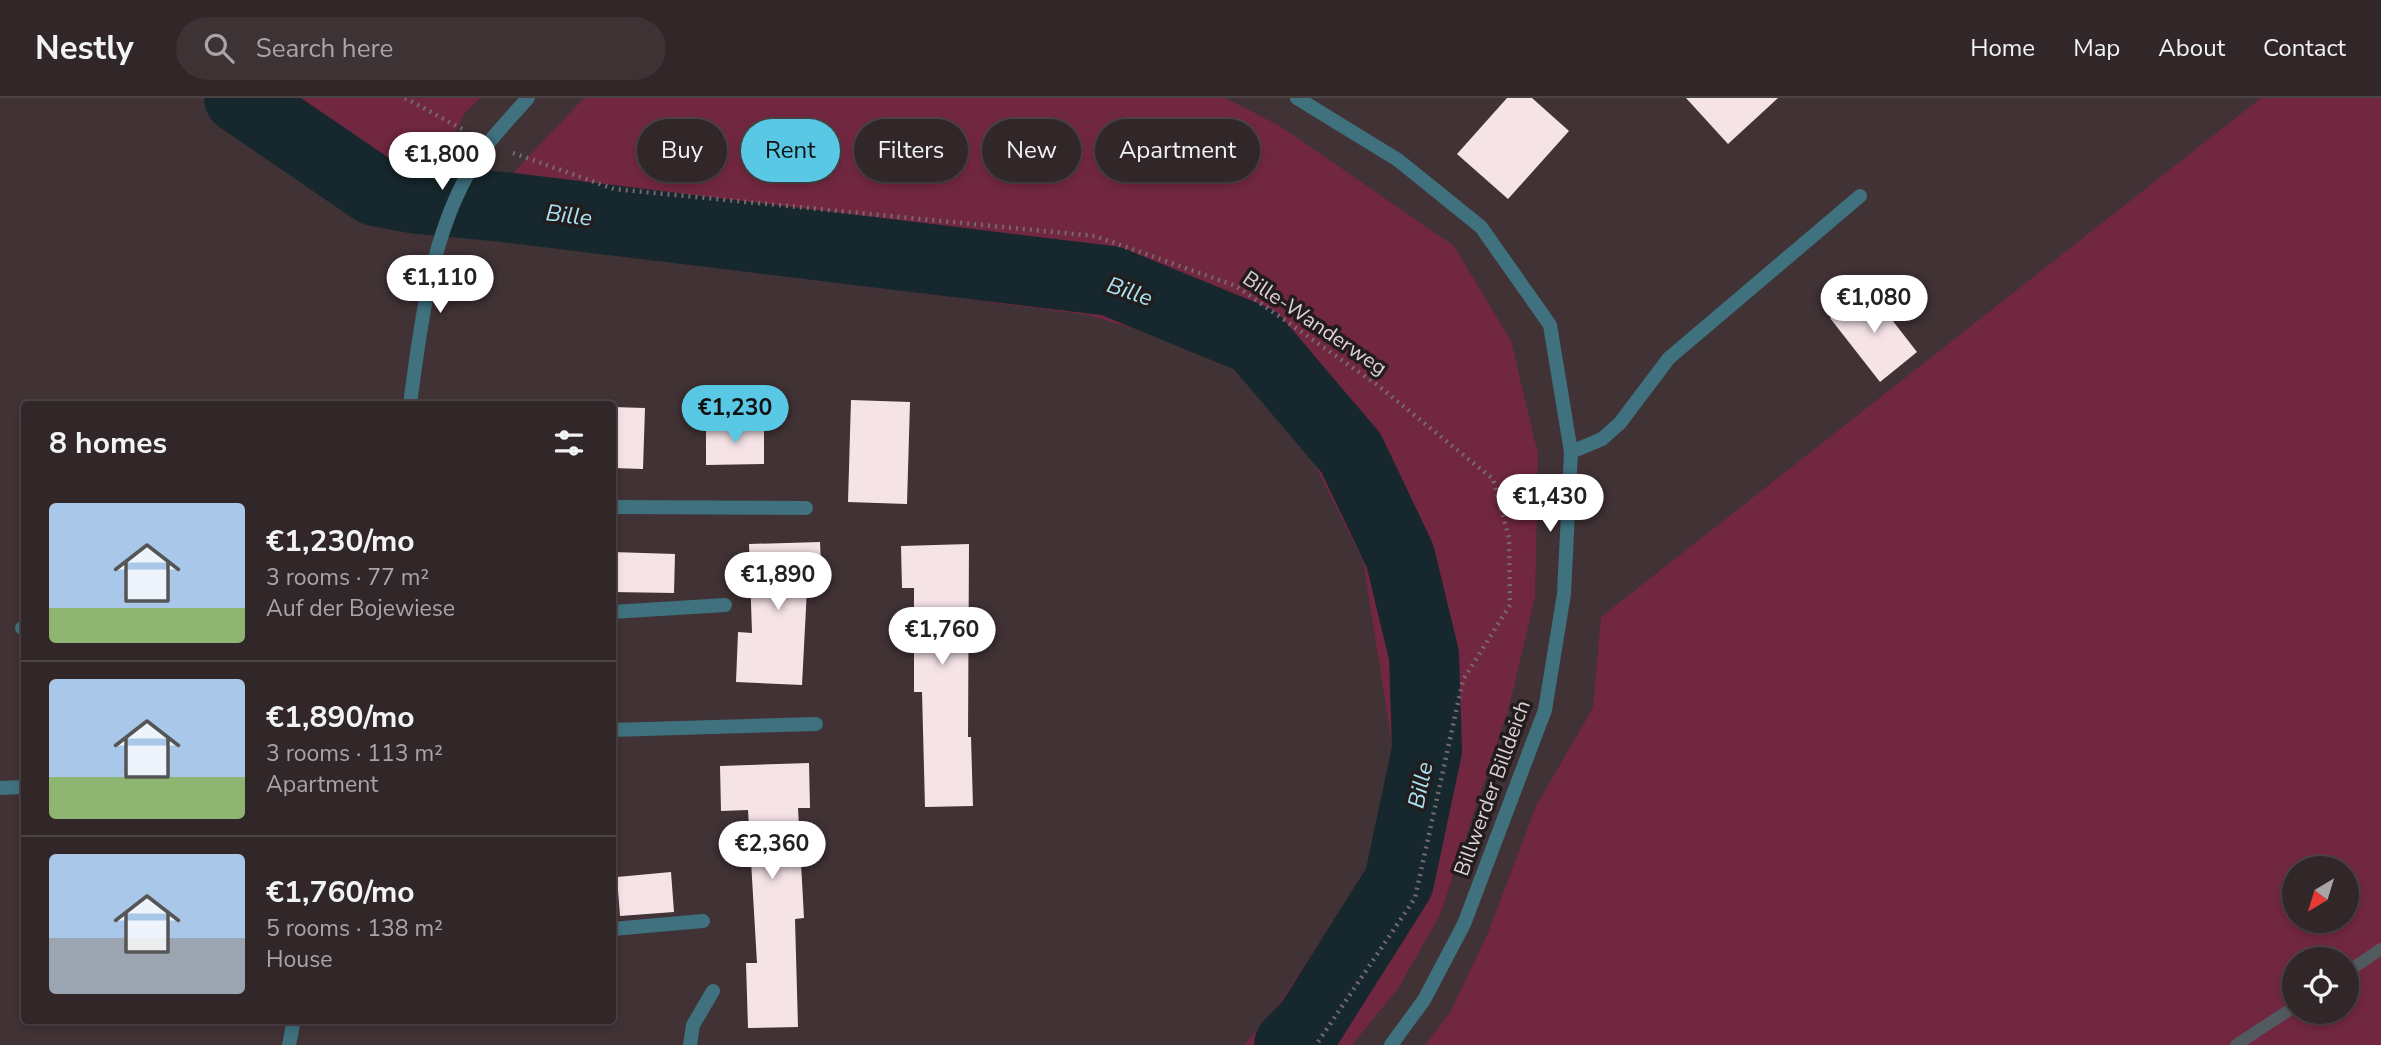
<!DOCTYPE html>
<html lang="en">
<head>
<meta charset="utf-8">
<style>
  :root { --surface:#312628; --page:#3d3234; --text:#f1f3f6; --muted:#a8a5a8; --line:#4c4345; --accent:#59c8e4 }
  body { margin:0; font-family:"Nunito Sans",sans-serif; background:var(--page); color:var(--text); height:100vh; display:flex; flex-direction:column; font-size:26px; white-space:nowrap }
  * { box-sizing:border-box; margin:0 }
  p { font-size:23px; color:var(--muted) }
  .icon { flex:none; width:38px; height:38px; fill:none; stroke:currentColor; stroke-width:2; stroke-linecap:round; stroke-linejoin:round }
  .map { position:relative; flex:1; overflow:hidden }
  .panel { position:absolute; left:21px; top:303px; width:595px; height:623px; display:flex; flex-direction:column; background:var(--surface); border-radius:7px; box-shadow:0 4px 10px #0003,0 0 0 2px var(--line) }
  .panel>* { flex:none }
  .banner { position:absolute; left:637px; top:21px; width:665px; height:63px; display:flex; gap:14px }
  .needle { width:46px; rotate:218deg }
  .controls { position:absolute; left:2282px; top:758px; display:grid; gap:14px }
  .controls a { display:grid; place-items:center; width:77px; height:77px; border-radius:50%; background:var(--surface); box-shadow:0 4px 10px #0003,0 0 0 2px var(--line); font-size:35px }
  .price { position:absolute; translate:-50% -60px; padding:0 16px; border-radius:24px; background:#fff; color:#222; font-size:23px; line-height:46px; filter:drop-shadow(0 2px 4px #0008) }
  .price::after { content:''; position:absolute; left:50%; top:42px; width:21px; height:16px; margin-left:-10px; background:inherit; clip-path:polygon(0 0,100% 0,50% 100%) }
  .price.current { background:var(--accent); color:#111 }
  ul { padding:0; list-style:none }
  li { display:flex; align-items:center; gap:21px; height:175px; padding:0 28px }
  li+li { border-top:2px solid var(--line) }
  li span { display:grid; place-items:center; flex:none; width:196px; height:140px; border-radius:7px; color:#555 }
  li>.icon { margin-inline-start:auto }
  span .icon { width:84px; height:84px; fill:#fffc; stroke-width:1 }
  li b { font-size:30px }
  h2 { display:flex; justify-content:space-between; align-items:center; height:84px; padding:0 28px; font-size:30px }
  .pill { padding:0 24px; border-radius:32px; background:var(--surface); box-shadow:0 4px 10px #0003,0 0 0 2px var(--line); font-size:24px; line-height:63px }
  .pill.current { background:var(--accent); color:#111 }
  header { display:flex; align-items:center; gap:42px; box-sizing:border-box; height:98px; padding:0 35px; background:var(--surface); border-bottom:2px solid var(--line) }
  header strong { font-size:33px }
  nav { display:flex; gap:38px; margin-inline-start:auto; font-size:24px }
  .search { width:490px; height:63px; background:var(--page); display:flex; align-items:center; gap:18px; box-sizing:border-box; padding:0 24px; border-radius:38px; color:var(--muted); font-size:26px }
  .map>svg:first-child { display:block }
  .green { fill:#722741; fill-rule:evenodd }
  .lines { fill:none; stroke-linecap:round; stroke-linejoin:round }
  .stream { stroke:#515b5f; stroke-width:12 }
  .river { stroke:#16282d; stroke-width:70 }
  .building { fill:#f6e3e7 }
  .path { stroke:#76696c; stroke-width:4.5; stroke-dasharray:2 5; stroke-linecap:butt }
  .service { stroke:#3f717e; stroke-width:14 }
  .minor { stroke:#3f717e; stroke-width:14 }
  .tertiary { stroke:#3f717e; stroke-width:14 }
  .labels { text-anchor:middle; stroke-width:7; stroke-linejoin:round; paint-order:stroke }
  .street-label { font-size:21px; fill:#dcd2d4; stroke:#231c1d }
  .water-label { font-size:23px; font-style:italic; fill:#a8e2f3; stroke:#231c1d }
</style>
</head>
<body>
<header>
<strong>Nestly</strong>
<div class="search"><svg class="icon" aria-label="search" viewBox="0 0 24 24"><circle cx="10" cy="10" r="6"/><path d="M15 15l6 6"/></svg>Search here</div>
<nav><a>Home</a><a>Map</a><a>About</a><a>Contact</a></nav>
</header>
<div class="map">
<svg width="2381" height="947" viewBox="0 0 2381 947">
  <rect width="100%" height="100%" fill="#413235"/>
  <path class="green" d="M201,0H480L464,16L413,126L346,100Z
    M584,0H1225L1280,28L1454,148L1511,243L1538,356L1535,500L1509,609L1440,817L1399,889L1352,947H1244L1281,903L1372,763L1395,665L1363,463L1310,357L1227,258L1088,217L479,136L498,91Z
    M2261,0H2381V947H1425L1450,915L1488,835L1536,708L1593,610L1601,519ZM2347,770V822H2294V770ZM2347,861V914H2294V861Z"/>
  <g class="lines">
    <path class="stream" d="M2347,874L2381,851
      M2236,947L2294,909"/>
    <path class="river" d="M239,0L375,93L418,101L503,109L1111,183L1255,242L1351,355L1400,458L1424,557L1427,652L1399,784L1310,925L1289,947"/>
  </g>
  <path class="building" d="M1507,0H1532L1569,33L1508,101L1457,56Z
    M1686,0H1778L1728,46Z
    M1868,191L1917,254L1880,284L1830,220Z
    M851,302L910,304L907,406L848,404Z
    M612,309L645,310L643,371L612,370Z
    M706,327H764V366L706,367Z
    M820,444L822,490L807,491L802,587L736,584L738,534L752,535L749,446Z
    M969,446L968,639H971L973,708L925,709L922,594H914V490H902L901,448Z
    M612,454L675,456L674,495L612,494Z
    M809,665L810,710H798L804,820L795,821L798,929L748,930L746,865H757L748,712L721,713L720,668Z
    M671,774L674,814L620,818L617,779Z"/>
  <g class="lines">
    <path class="path" d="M405,0L464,32
      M513,55L614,91L1095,138L1236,188L1376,286L1493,381L1509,440L1510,507L1463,582L1415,800L1316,947"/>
    <path class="service" d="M1571,354L1602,341L1620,325L1669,260L1860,98
      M612,409L806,410
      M612,514L725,507
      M22,530H24
      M612,632L816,626
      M0,690L24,689
      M612,831L703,823
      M690,947L693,927L713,893"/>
    <path class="minor" d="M410,306C421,226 430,138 473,67C488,43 509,21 528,0
      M289,947L294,922"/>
    <path class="tertiary" d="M1297,0L1398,62L1481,129L1550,227L1571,354L1564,496L1545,612L1464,826L1424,902L1391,947"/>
  </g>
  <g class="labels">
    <g class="street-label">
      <text transform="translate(1315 225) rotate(34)" y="7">Bille-Wanderweg</text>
      <text transform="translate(1492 690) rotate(-70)" y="7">Billwerder Billdeich</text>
    </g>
    <g class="water-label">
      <text transform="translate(569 117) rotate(7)" y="8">Bille</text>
      <text transform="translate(1130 193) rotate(19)" y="8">Bille</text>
      <text transform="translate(1420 687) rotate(-78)" y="8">Bille</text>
    </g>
  </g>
</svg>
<div class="controls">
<a><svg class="needle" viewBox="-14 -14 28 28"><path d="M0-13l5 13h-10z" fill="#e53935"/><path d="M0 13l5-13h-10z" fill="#a8a5a8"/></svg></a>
<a><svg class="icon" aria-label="locate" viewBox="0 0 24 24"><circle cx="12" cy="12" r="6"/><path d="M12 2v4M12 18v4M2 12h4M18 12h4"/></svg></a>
</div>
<b class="price" style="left:442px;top:94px">€1,800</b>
<b class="price" style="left:440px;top:217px">€1,110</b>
<b class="price" style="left:1874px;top:237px">€1,080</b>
<b class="price current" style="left:735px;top:347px">€1,230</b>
<b class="price" style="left:1550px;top:436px">€1,430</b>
<b class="price" style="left:778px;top:514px">€1,890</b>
<b class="price" style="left:942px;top:569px">€1,760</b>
<b class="price" style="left:772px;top:783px">€2,360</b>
<div class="banner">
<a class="pill">Buy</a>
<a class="pill current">Rent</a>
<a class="pill">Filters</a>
<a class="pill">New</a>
<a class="pill">Apartment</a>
</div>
<section class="panel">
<h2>8 homes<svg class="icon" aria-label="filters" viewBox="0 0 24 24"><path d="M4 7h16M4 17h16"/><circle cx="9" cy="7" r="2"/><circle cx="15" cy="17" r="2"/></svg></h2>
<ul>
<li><span style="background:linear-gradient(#a9c7e8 75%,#8fb573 0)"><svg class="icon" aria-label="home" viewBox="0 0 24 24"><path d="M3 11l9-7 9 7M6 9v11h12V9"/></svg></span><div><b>€1,230/mo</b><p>3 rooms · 77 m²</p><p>Auf der Bojewiese</p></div></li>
<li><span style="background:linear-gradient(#a9c7e8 70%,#8fb573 0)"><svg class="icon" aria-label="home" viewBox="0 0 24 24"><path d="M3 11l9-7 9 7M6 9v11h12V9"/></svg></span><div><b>€1,890/mo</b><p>3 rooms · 113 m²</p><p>Apartment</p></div></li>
<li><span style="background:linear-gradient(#a9c7e8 60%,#9aa5b1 0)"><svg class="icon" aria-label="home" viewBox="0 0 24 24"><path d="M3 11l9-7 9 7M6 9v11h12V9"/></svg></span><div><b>€1,760/mo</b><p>5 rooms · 138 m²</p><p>House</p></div></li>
</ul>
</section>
</div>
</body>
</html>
